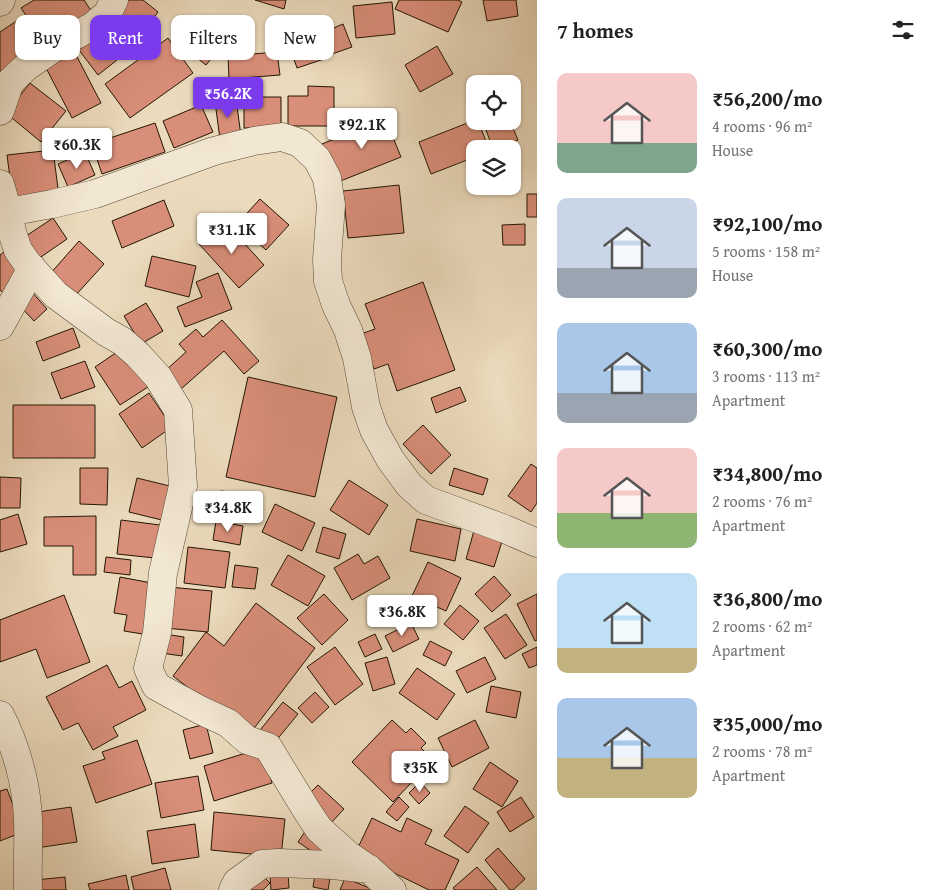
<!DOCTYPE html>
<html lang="en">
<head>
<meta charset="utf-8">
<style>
  :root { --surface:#fff; --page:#f2f2f2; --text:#222; --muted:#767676; --accent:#7c3aed }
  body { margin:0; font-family:"Gentium Book Plus",serif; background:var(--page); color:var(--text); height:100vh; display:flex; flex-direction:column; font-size:19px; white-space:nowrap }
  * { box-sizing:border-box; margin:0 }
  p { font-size:16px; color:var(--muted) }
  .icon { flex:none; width:28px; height:28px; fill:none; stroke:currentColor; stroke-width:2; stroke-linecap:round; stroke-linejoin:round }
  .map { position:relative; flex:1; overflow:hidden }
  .panel { display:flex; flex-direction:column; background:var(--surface); width:400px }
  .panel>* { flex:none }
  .top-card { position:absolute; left:15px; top:15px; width:446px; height:45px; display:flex; gap:10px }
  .buttons { position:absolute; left:466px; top:75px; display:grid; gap:10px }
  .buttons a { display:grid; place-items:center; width:55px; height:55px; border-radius:10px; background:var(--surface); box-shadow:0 1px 4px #0004; font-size:25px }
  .price { position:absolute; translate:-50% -42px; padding:0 11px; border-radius:5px; background:#fff; color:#222; font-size:16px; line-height:32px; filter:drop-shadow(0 1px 2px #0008) }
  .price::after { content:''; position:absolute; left:50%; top:30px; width:15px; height:11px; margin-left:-8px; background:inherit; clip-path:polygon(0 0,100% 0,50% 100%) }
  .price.current { background:var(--accent); color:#fff }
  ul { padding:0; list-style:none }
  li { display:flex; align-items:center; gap:15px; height:125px; padding:0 20px }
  li span { display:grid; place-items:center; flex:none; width:140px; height:100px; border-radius:10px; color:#555 }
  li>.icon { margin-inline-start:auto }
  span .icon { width:60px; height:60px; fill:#fffc; stroke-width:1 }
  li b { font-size:21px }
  h2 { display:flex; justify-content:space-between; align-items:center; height:60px; padding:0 20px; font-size:21px }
  .tag { padding:0 18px; border-radius:10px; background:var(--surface); box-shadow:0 1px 4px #0004; font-size:18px; line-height:45px }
  .tag.current { background:var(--accent); color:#fff }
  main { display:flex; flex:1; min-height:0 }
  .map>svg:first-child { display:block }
  .building { fill:#d98e79; stroke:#231603 }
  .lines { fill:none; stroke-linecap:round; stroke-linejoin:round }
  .street-casing { stroke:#554731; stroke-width:29 }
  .street { stroke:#f2e7d3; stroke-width:28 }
</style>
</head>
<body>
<main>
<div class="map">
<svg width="537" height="890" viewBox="0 0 537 890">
  <rect width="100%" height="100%" fill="#ebdabc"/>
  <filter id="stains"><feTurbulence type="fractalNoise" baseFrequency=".004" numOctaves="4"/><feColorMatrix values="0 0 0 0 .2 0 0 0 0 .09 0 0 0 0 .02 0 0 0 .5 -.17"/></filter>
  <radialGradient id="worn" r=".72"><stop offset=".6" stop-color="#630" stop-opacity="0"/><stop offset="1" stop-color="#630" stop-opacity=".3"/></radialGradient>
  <path class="building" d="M34,0H84L92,12L44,43L21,8Z
    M122,0H143L158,12L126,54L98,32Z
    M255,0H286L284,9Z
    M399,0H458L462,2L448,32L395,9Z
    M483,0H516L518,16L487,21Z
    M392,2L395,34L356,38L353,6Z
    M18,20L37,47L0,72V32Z
    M201,24L224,43L206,65L183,47Z
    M343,24L352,47L332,54L324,32Z
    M315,30L324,59L297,68L287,39Z
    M98,35L117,60L98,75L79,50Z
    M168,38L193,73L130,118L105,84Z
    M437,46L453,74L420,92L405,65Z
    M74,51L101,103L72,118L45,66Z
    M277,52L280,75L229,79L228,56Z
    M30,83L66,111L41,142L6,113Z
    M308,86L334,87V126H288V96H308Z
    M244,97H281V128H244Z
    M236,99L241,136L220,139L215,102Z
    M201,105L213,132L174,148L163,121Z
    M385,118L401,157L338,182L322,144Z
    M475,120L478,121L489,149H475V157L431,174L419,142Z
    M510,121L518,140L493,149L486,130Z
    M155,123L165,152L102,174L92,144Z
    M53,150L59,196L13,201L7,155Z
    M85,152L95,175L68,187L58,164Z
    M399,185L404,233L348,238L343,191Z
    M527,194H537V217H527Z
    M260,199L289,225L266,250L237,224Z
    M164,200L174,226L122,248L112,221Z
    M53,218L67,239L38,259L23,238Z
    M224,221L264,265L239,288L199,244Z
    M525,224V245H503L502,225Z
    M79,241L104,264L75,296L50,274Z
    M4,252L26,273L5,295L0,290V255Z
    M152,256L196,266L189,297L145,286Z
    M218,273L232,309L185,327L177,307L202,297L196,282Z
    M423,282L455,370L397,391L388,364L374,369L361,334L375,329L365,304Z
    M31,291L47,309L34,321L17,303Z
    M146,303L163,331L141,344L124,316Z
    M222,320L259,361L244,374L224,351L181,389L165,371L186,352L179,344L196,329L203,337Z
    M73,328L80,347L43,361L36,342Z
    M123,348L148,387L120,405L95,367Z
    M85,361L95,387L61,399L51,373Z
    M248,377L337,397L315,497L226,477Z
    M460,387L466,401L436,413L431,398Z
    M149,393L172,427L142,448L119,414Z
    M13,405H95V458H13Z
    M423,425L451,455L431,474L403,444Z
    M531,464L537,468V503L531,512L508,496Z
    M80,468H108L107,505L80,504Z
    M454,468L488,479L483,495L449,485Z
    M0,477L21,478L20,508H0Z
    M137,478L178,488L170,522L129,512Z
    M349,480L388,505L369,535L330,510Z
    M221,491L252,495L249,517L218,512Z
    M275,504L315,523L302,551L262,532Z
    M18,514L27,544L0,552V520Z
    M96,516V575H73V546H44V517Z
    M417,519L461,529L455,561L410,551Z
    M121,520L168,526L164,559L117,554Z
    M216,521L243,526L240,545L213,540Z
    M323,527L346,534L339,559L316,552Z
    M475,527L504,535L494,567L466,559Z
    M188,547L230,552L225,588L184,583Z
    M358,554L364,564L378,556L390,578L352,600L334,568Z
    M288,555L325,576L308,606L271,585Z
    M106,557L131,560L130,575L104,572Z
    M428,562L461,578L446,611L412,596Z
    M235,565L258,568L255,589L232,587Z
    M494,576L511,595L492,612L475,594Z
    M120,577L157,584L149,635L124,631L127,615L114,613Z
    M169,587L212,591L208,632L165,628Z
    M324,594L348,620L322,645L297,618Z
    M537,594V640L535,641L517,604Z
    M64,595L90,662L47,678L36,649L0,662V620Z
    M256,603L315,648L249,735L173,676L206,632L224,646Z
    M460,605L479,621L463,640L444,624Z
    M506,614L527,645L505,659L484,628Z
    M411,623L419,639L393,652L385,636Z
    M164,634L184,637L182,656L161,653Z
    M375,634L382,649L365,657L358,642Z
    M430,641L452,652L445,666L423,655Z
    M335,647L363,684L335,705L307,667Z
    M537,647V665L529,668L522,654Z
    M387,657L395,684L373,691L365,663Z
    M485,657L496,679L467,693L456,671Z
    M107,665L119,688L132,681L146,710L113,727L118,736L93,750L78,723L63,730L46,697Z
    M417,668L455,694L437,720L399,693Z
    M491,686L521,692L516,718L486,712Z
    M315,692L329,707L312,723L298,708Z
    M283,702L298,714L275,742L260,730Z
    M392,720L406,733L411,728L426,743L421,748L433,760L393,802L352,762Z
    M475,720L489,748L452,767L438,738Z
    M206,724L213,753L190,759L183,730Z
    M137,740L152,784L96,803L83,766L105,759L102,752Z
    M262,748L272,783L214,801L204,766Z
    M490,762L518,781L502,807L473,789Z
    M198,776L204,810L161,818L155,783Z
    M420,782L430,793L419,804L409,793Z
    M318,785L344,809L331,823L305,798Z
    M7,789L23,832L0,841V791Z
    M399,797L409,807L397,821L386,812Z
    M521,797L534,817L510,832L497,812Z
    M465,806L489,823L468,853L444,836Z
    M71,807L77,842L36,848L31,813Z
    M214,812L285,819L281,857L211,850Z
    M372,818L401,832L407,818L432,830L425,844L459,860L445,890H429L355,854Z
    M195,824L199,857L152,864L147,831Z
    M306,830L328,845L320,857L298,842Z
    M498,848L525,879L513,890H510L485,860Z
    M477,867L497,890H455L453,888Z
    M165,868L171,890H134L131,877Z
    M288,873L289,888L271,890L270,875Z
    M261,874L270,883L263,890H249Z
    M126,875L129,890H90L88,884Z
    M315,875L330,878L328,890L313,887Z
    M65,877L66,890H35V880Z
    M345,878L372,889V890H340Z"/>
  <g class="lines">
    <defs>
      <path id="street" d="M0,2L1,0
        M0,111L10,82L26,67L61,43L93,26L108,13L114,0
        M0,184L8,212L12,232L18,250L27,263L56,295L106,332L122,341L138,355L158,377L178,410L183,486L163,573L157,633L148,668L156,686L200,710L228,723L247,740L268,747L307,811L319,829L348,855L370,870L392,890
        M8,212L52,204L95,194L214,151L254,141L282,137L300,143L317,159L327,178L331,205L327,259L328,281L336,305L348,330L357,358L366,407L374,430L390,459L409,485L426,500L505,529L537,543
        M0,326L32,268
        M0,715C16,746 27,785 28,820C29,843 27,867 28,890
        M233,890L237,882L262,864L279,863L333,865L369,869"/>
    </defs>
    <use href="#street" class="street-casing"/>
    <use href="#street" class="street"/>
  </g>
  <rect width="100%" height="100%" filter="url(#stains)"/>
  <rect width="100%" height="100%" fill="url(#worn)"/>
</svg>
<div class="buttons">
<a><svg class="icon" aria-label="locate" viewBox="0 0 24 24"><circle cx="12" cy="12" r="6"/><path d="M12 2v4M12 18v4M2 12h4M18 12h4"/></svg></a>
<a><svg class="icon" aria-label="layers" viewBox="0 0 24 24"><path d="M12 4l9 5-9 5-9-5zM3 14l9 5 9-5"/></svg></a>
</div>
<b class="price current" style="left:228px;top:119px">₹56.2K</b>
<b class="price" style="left:362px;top:150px">₹92.1K</b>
<b class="price" style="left:77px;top:170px">₹60.3K</b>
<b class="price" style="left:232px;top:255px">₹31.1K</b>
<b class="price" style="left:228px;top:533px">₹34.8K</b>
<b class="price" style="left:402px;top:637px">₹36.8K</b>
<b class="price" style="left:420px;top:793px">₹35K</b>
<div class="top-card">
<a class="tag">Buy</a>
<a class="tag current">Rent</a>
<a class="tag">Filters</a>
<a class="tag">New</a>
</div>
</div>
<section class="panel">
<h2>7 homes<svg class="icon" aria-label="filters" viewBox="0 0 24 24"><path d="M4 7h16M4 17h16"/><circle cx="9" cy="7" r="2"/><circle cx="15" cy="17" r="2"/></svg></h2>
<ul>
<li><span style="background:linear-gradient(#f6c9c9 70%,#7fa58c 0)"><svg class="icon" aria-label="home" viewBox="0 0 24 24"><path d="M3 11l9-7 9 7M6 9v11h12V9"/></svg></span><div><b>₹56,200/mo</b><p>4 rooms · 96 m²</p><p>House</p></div></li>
<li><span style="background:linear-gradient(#c9d6e8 70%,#9aa5b1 0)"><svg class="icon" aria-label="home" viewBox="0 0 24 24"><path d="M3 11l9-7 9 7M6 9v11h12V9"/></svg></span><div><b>₹92,100/mo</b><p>5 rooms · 158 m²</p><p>House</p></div></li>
<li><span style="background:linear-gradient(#a9c7e8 70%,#9aa5b1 0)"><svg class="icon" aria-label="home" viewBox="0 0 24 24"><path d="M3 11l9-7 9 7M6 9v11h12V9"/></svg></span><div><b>₹60,300/mo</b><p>3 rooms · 113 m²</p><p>Apartment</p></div></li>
<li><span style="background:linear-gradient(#f6c9c9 65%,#8fb573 0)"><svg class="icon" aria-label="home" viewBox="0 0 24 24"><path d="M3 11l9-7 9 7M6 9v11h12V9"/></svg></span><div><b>₹34,800/mo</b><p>2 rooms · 76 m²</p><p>Apartment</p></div></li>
<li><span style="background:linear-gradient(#bfe0f5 75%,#c2b280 0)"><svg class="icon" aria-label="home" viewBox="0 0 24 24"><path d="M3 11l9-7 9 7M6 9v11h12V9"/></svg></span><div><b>₹36,800/mo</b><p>2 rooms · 62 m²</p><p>Apartment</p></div></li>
<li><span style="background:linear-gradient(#a9c7e8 60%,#c2b280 0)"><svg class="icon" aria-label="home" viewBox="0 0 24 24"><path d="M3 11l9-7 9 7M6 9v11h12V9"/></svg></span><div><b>₹35,000/mo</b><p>2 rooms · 78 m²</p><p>Apartment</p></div></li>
</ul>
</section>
</main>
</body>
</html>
